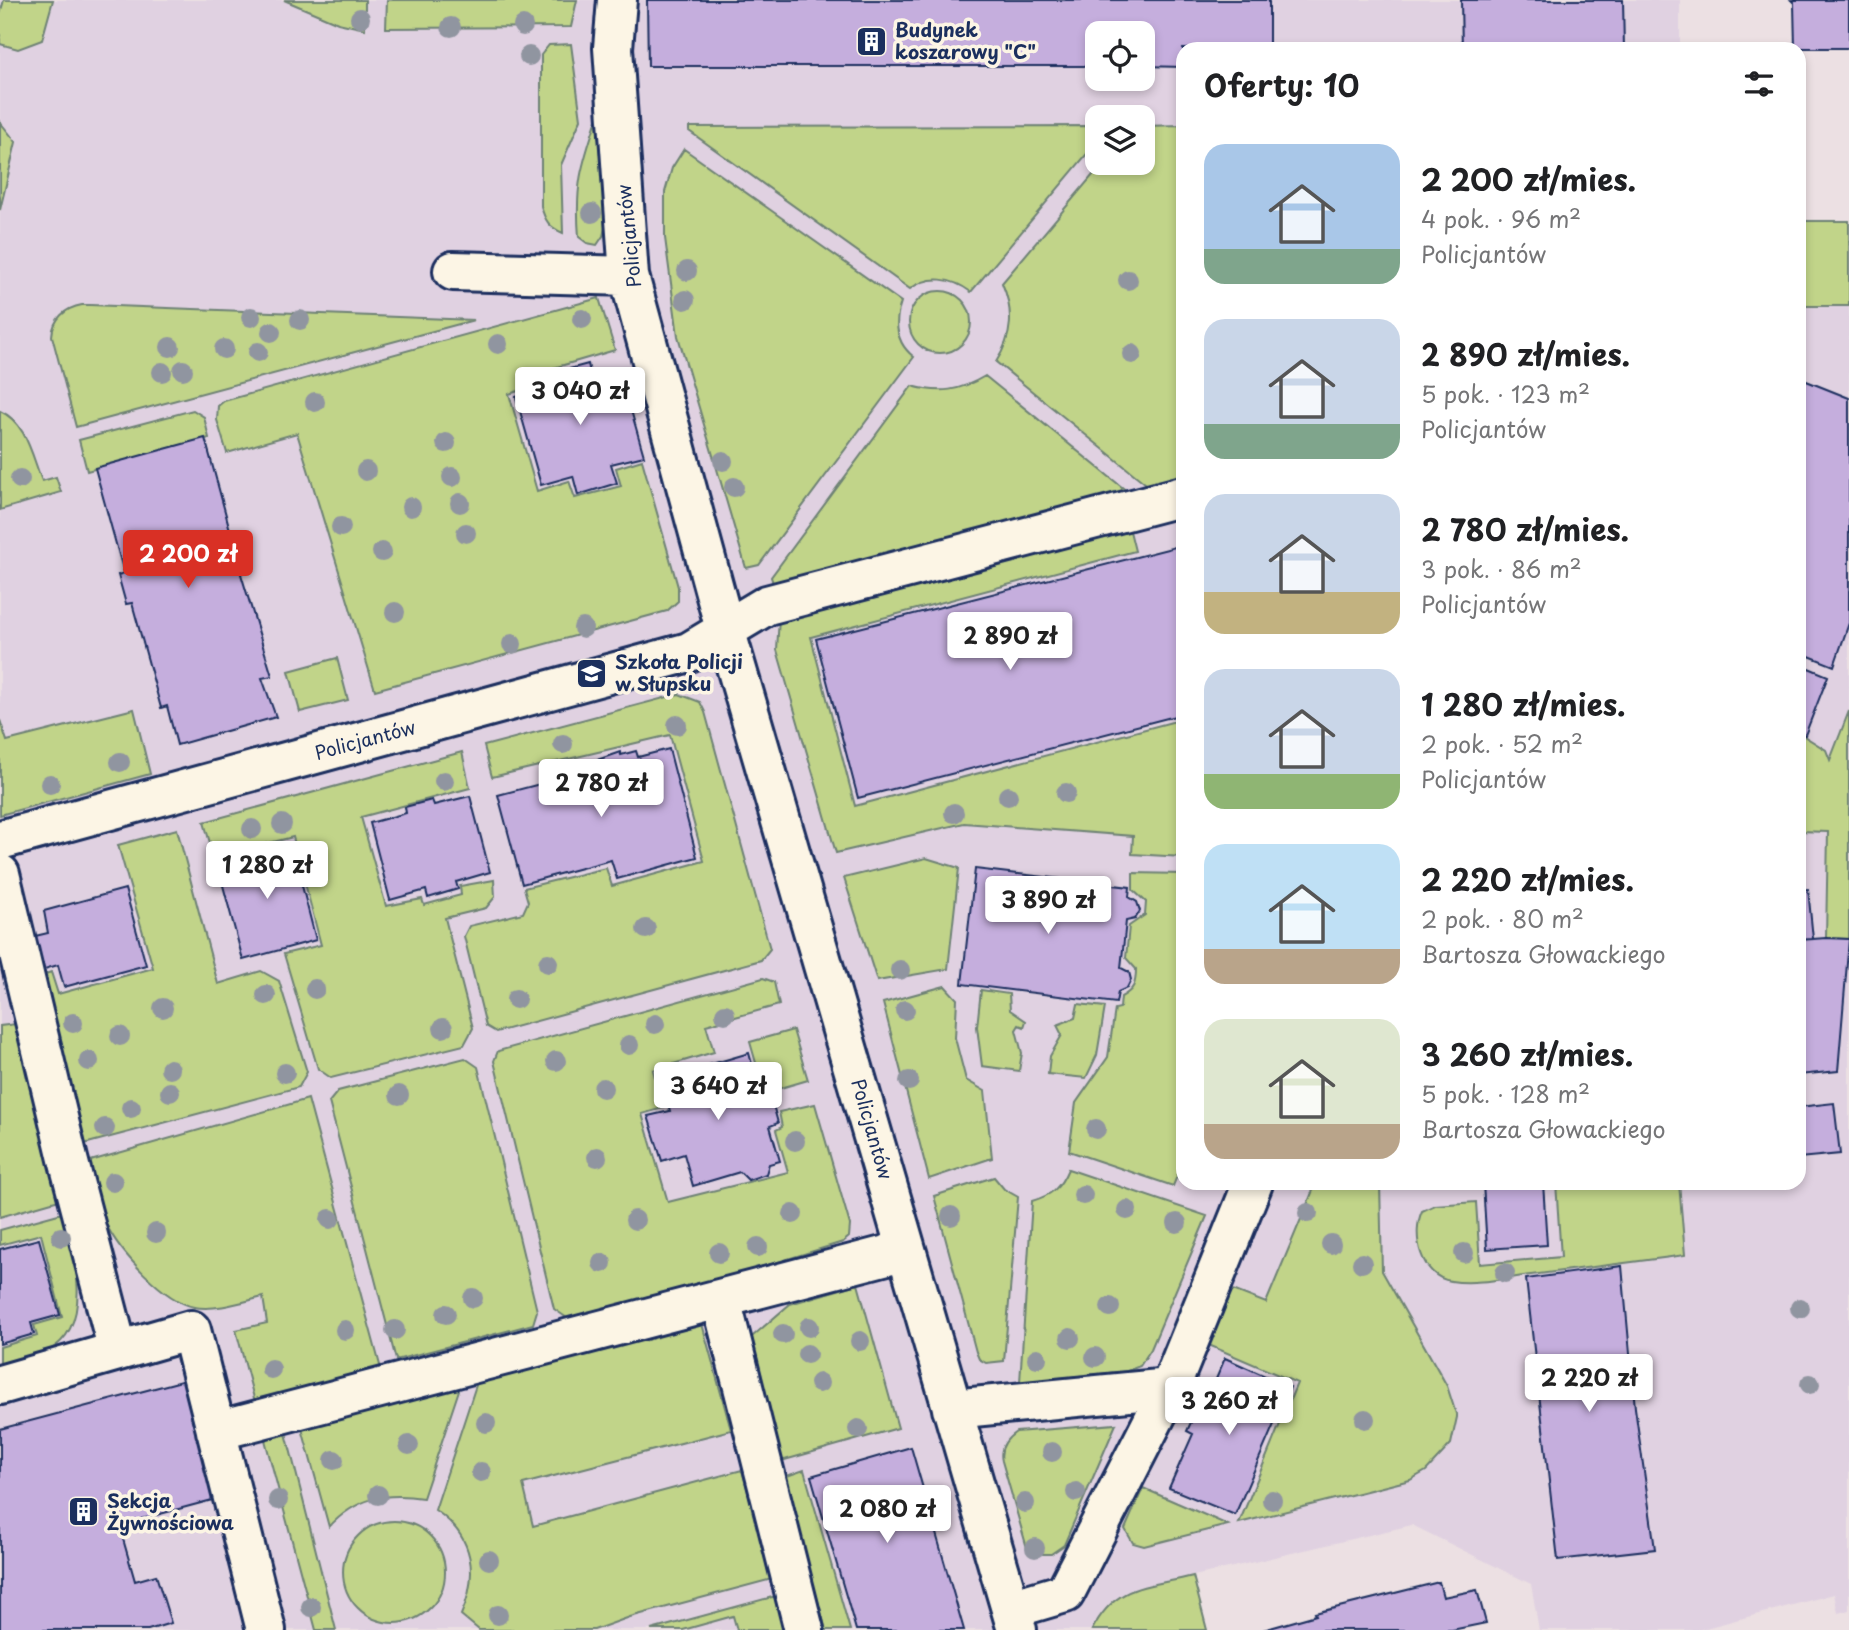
<!DOCTYPE html>
<html lang="pl">
<head>
<meta charset="utf-8">
<style>
  :root { --surface:#fff; --page:#f6f6f6; --text:#202124; --muted:#757577; --accent:#d93025 }
  body { margin:0; font-family:"Playpen Sans",sans-serif; background:var(--page); color:var(--text); height:100vh; display:flex; flex-direction:column; font-size:26px; white-space:nowrap }
  * { box-sizing:border-box; margin:0 }
  p { font-size:23px; color:var(--muted) }
  .icon { flex:none; width:38px; height:38px; fill:none; stroke:currentColor; stroke-width:2; stroke-linecap:round; stroke-linejoin:round }
  .map { position:relative; flex:1; overflow:hidden }
  .side { position:absolute; left:1176px; top:42px; width:630px; height:1148px; display:flex; flex-direction:column; background:var(--surface); border-radius:21px; box-shadow:0 4px 10px #0003 }
  .side>* { flex:none }
  .tools { position:absolute; left:1085px; top:21px; display:grid; gap:14px }
  .tools a { display:grid; place-items:center; width:70px; height:70px; border-radius:14px; background:var(--surface); box-shadow:0 4px 10px #0003; font-size:35px }
  .price { position:absolute; translate:-50% -60px; padding:0 16px; border-radius:7px; background:#fff; color:#222; font-size:23px; line-height:46px; filter:drop-shadow(0 2px 4px #0008) }
  .price::after { content:''; position:absolute; left:50%; top:42px; width:21px; height:16px; margin-left:-10px; background:inherit; clip-path:polygon(0 0,100% 0,50% 100%) }
  .price.current { background:var(--accent); color:#fff }
  ul { padding:0; list-style:none }
  li { display:flex; align-items:center; gap:21px; height:175px; padding:0 28px }
  li span { display:grid; place-items:center; flex:none; width:196px; height:140px; border-radius:21px; color:#555 }
  li>.icon { margin-inline-start:auto }
  span .icon { width:84px; height:84px; fill:#fffc; stroke-width:1 }
  li b { font-size:30px }
  h2 { display:flex; justify-content:space-between; align-items:center; height:84px; padding:0 28px; font-size:30px }
  .map>svg:first-child { display:block }
  .built { fill:#e0d1e1; fill-rule:evenodd }
  .green { fill:#c1d489; stroke:#6e8274; stroke-width:2 }
  .building { fill:#c5aedd; stroke:#1b2f5e; stroke-width:2 }
  .lines { fill:none; stroke-linecap:round; stroke-linejoin:round }
  .minor-casing { stroke:#1b2f5e; stroke-width:44 }
  .minor { stroke:#fcf5e5; stroke-width:38 }
  .tree { fill:#9095a0 }
  .labels { text-anchor:middle; stroke-width:7; stroke-linejoin:round; paint-order:stroke }
  .poi-label { font-size:19px; font-weight:bold; fill:#1b2f5e; stroke:#fcf5e5; text-anchor:start }
  .street-label { font-size:19px; fill:#1b2f5e; stroke:#fcf5e5 }
</style>
</head>
<body>
<div class="map">
<svg width="1849" height="1630" viewBox="0 0 1849 1630">
  <rect width="100%" height="100%" fill="#ece0e3"/>
  <filter id="ink" filterUnits="userSpaceOnUse"><feTurbulence type="fractalNoise" baseFrequency=".0143" numOctaves="2"/><feDisplacementMap in="SourceGraphic" scale="14" xChannelSelector="R" yChannelSelector="G"/><feConvolveMatrix kernelMatrix="1 2 1 2 8 2 1 2 1" color-interpolation-filters="sRGB"/></filter>
  <g filter="url(#ink)">
    <path class="built" d="M0,0H1680V49H1183V1183H1799V221H1849V1610L1838,1613L1834,1594L1698,1630H1539L1531,1584L1412,1525L1194,1576L1207,1630H0ZM1097,33H1143V79H1097ZM1097,117H1143V163H1097Z"/>
    <path class="green" d="M4,0H53L42,40L18,49L0,44V14Z
      M284,0H365V29L338,23Z
      M387,0H577L571,27L386,28Z
      M571,44L581,119L561,165L563,233C549,227 545,221 541,206V55L549,45Z
      M597,119L606,224L603,236L597,245L587,243L579,237C575,186 581,167 597,119Z
      M0,122L16,142L0,210Z
      M1183,125V479L1151,488L996,362C1013,336 1014,311 1002,283L1103,163H1143V126Z
      M1097,126V142L971,292C952,278 930,274 910,289L689,131V127Z
      M684,149L901,302C894,323 896,343 914,357L759,565L746,568L678,336L665,238V192L672,168Z
      M1799,221H1849V306H1799Z
      M909 322a31 31 0 1 1 62 0a31 31 0 1 1-62 0Z
      M599,298L615,350L533,374L537,385L509,394L537,491L569,481L575,498L621,486L616,468L642,460L678,587V601L667,611L375,690L297,433L227,453L217,420L218,406L224,401Z
      M82,305H90L474,320L76,427L52,336C53,319 65,308 82,305Z
      M985,376L1128,492L773,583L771,577L912,386C940,394 960,391 985,376Z
      M193,410L204,417L209,438L87,471L79,440Z
      M0,411C26,422 32,456 42,481L56,477L61,492L0,510Z
      M1129,527L1135,551L811,637L855,806L1183,719V857L1132,854L1133,836L964,823L836,853L777,650L779,618Z
      M337,658L348,700L300,712L289,671Z
      M679,694L700,702L705,712L770,949L761,960L496,1032L486,1026L464,936L469,926L523,913L528,902L524,888L606,868L612,886L704,861L670,735L492,777L484,746Z
      M134,709L150,774L0,815V720L7,741Z
      M1849,711V939L1826,938L1828,832L1799,831V733L1826,750L1830,760Z
      M462,752L470,788L361,817L386,906L422,899L424,905L461,895L460,886L494,880L495,897L486,908L445,918L473,1028L464,1045L331,1078L318,1069L284,954L321,945L293,837L214,857L204,822Z
      M177,829L218,984L261,971L279,981L307,1072L299,1087L84,1144L37,977L51,972L58,994L153,968L118,845Z
      M926,858L959,868L948,969L877,981L844,878Z
      M1133,873L1183,874V1161L1173,1186L1069,1151L1076,1103L1108,1057L1115,1009L1120,1008L1121,997C1134,990 1136,984 1136,969L1126,958L1129,926L1145,915L1146,902L1133,890Z
      M763,978L774,982L779,1005L706,1025L714,1052L653,1070L663,1108L642,1114L668,1202L788,1172L776,1130L782,1127L779,1112L815,1104L850,1225L849,1237L843,1242L732,1276L567,1318L554,1309L494,1061L498,1051Z
      M945,986L957,999L955,1038L966,1080L985,1091L992,1158L929,1179L883,1003Z
      M981,990L1009,994L1010,1010L1026,1021L1024,1027L1019,1025L1016,1030L1022,1053L1019,1071L982,1066L977,1027Z
      M1078,1004L1105,1007L1097,1055L1086,1078L1048,1074L1050,1056L1062,1035L1057,1025L1075,1018Z
      M16,1024L59,1200L0,1217V1026Z
      M793,1030L808,1080L774,1090L772,1080L762,1084L750,1042Z
      M465,1058L478,1067L537,1311L533,1324L396,1360L329,1102L338,1091Z
      M308,1099L381,1369L255,1402L236,1330L267,1323L263,1297C242,1302 216,1311 194,1307C164,1301 119,1251 106,1224C97,1204 92,1183 87,1162Z
      M1068,1169L1207,1216L1151,1349L1140,1366L1127,1371L1020,1382L1032,1201C1052,1195 1060,1188 1068,1169Z
      M994,1177L1004,1189L1018,1197L1004,1361L986,1363L979,1359L976,1352L934,1196Z
      M1316,1183H1380L1382,1271L1447,1386L1457,1417L1451,1444L1426,1471L1410,1480L1239,1523L1297,1383L1204,1343L1228,1288L1266,1303Z
      M1556,1183H1679L1685,1255C1634,1262 1583,1268 1531,1275C1506,1278 1476,1285 1451,1281C1421,1277 1411,1235 1422,1211L1435,1205L1476,1202L1480,1264L1561,1257Z
      M62,1213C74,1252 96,1325 48,1351C34,1358 15,1360 0,1365V1347L37,1336L34,1325L62,1317L41,1234L0,1245V1230Z
      M858,1284L898,1428L781,1461L746,1342L790,1304Z
      M701,1320L731,1430L523,1484L533,1526L742,1470L772,1579L630,1617L594,1630H479L461,1615C479,1574 474,1536 435,1510L478,1379Z
      M462,1381L423,1498C384,1492 356,1498 329,1527L301,1425Z
      M1116,1424L1064,1545L1051,1554H1038L1027,1548L1002,1461C999,1449 1006,1439 1016,1432Z
      M285,1429L336,1630H316L264,1436Z
      M804,1470L850,1630H826L784,1477Z
      M1143,1488L1228,1525L1144,1546L1133,1543L1125,1529Z
      M343 1572a51 51 0 1 1 102 0a51 51 0 1 1-102 0Z
      M1193,1576L1207,1630H1092C1116,1583 1146,1588 1193,1576Z
      M776,1596L786,1630H737L733,1616L683,1630H651Z"/>
    <path class="building" d="M647,0H1269V49H1183V67L1143,66V33H1097V66H648Z
      M1461,0H1623L1624,49H1462Z
      M1791,0H1849V48H1795L1794,3Z
      M588,364L591,376L619,368L644,456L611,464L617,483L578,495L573,476L541,485L516,397L543,389L540,377Z
      M1799,378L1849,398V623L1834,666L1799,652Z
      M205,438L233,541L246,543L252,563L241,574L272,676L262,678L276,717L177,745L167,706L161,708L132,603L126,604L118,575L124,573L95,468Z
      M1183,545V714L858,798L816,639Z
      M1799,664L1828,676L1805,735L1799,733Z
      M669,749L697,857L617,879L611,860L522,884L498,795L582,773L580,766L620,752L621,755L636,751L638,757Z
      M470,796L490,872L456,882L458,889L428,898L426,890L390,900L370,823L406,813L405,807L432,800L434,805Z
      M291,843L316,940L243,960L217,863Z
      M975,869L1130,887L1129,897L1137,902L1140,911L1135,919L1126,921L1121,968L1129,972L1131,980L1127,988L1118,992L1116,1003L962,984Z
      M125,889L146,965L64,987L58,965L41,970L31,937L48,933L44,911Z
      M1808,889L1813,939L1799,940V890Z
      M1826,938L1849,939L1838,1071L1799,1075V940Z
      M749,1053L759,1090L768,1087L778,1123L770,1126L780,1161L769,1164L766,1174L748,1180L740,1172L693,1186L684,1154L662,1161L648,1116L670,1111L661,1079Z
      M1834,1103L1840,1154L1799,1158V1107Z
      M1483,1183H1543L1547,1245L1487,1249Z
      M39,1239L60,1315L31,1323L34,1334L0,1344V1249Z
      M1622,1266L1635,1408L1655,1549L1558,1560L1526,1279Z
      M1225,1358L1290,1387L1235,1515L1169,1488L1193,1434L1187,1431L1197,1409L1202,1412Z
      M185,1380L216,1499L119,1525L135,1581L156,1575L171,1623L148,1630H0V1429Z
      M911,1447L964,1630H856L811,1476Z
      M1439,1582L1443,1597L1477,1590L1486,1623L1452,1630H1263L1316,1615L1315,1613Z"/>
    <g class="lines">
      <defs>
        <path id="minor" d="M617,0L613,48L629,276L725,629L1017,1630
          M453,271L629,276
          M0,840L689,652L767,605L1183,496
          M0,874L68,1159L118,1351
          M721,1299L804,1630
          M0,1385L191,1330L266,1630
          M952,1409L1170,1388L1253,1183
          M216,1431L906,1250
          M1011,1609L1065,1593L1170,1388"/>
      </defs>
      <use href="#minor" class="minor-casing"/>
      <use href="#minor" class="minor"/>
    </g>
    <g class="tree">
      <circle cx="360" cy="18" r="10"/>
      <circle cx="523" cy="26" r="10"/>
      <circle cx="451" cy="27" r="10"/>
      <circle cx="529" cy="56" r="10"/>
      <circle cx="592" cy="213" r="10"/>
      <circle cx="687" cy="271" r="10"/>
      <circle cx="1128" cy="280" r="10"/>
      <circle cx="685" cy="300" r="10"/>
      <circle cx="251" cy="317" r="10"/>
      <circle cx="582" cy="319" r="10"/>
      <circle cx="300" cy="320" r="10"/>
      <circle cx="271" cy="332" r="10"/>
      <circle cx="498" cy="344" r="10"/>
      <circle cx="170" cy="347" r="10"/>
      <circle cx="224" cy="349" r="10"/>
      <circle cx="258" cy="352" r="10"/>
      <circle cx="1132" cy="354" r="10"/>
      <circle cx="183" cy="370" r="10"/>
      <circle cx="162" cy="372" r="10"/>
      <circle cx="315" cy="402" r="10"/>
      <circle cx="446" cy="443" r="10"/>
      <circle cx="723" cy="461" r="10"/>
      <circle cx="366" cy="471" r="10"/>
      <circle cx="452" cy="477" r="10"/>
      <circle cx="20" cy="479" r="10"/>
      <circle cx="734" cy="487" r="10"/>
      <circle cx="460" cy="503" r="10"/>
      <circle cx="411" cy="507" r="10"/>
      <circle cx="341" cy="527" r="10"/>
      <circle cx="466" cy="533" r="10"/>
      <circle cx="382" cy="552" r="10"/>
      <circle cx="395" cy="612" r="10"/>
      <circle cx="583" cy="628" r="10"/>
      <circle cx="512" cy="644" r="10"/>
      <circle cx="677" cy="725" r="10"/>
      <circle cx="563" cy="744" r="10"/>
      <circle cx="120" cy="762" r="10"/>
      <circle cx="444" cy="781" r="10"/>
      <circle cx="50" cy="784" r="10"/>
      <circle cx="1066" cy="793" r="10"/>
      <circle cx="1008" cy="796" r="10"/>
      <circle cx="954" cy="813" r="10"/>
      <circle cx="282" cy="824" r="10"/>
      <circle cx="252" cy="829" r="10"/>
      <circle cx="646" cy="929" r="10"/>
      <circle cx="548" cy="963" r="10"/>
      <circle cx="900" cy="970" r="10"/>
      <circle cx="315" cy="989" r="10"/>
      <circle cx="266" cy="995" r="10"/>
      <circle cx="516" cy="999" r="10"/>
      <circle cx="163" cy="1008" r="10"/>
      <circle cx="905" cy="1010" r="10"/>
      <circle cx="725" cy="1014" r="10"/>
      <circle cx="73" cy="1023" r="10"/>
      <circle cx="655" cy="1024" r="10"/>
      <circle cx="443" cy="1028" r="10"/>
      <circle cx="120" cy="1036" r="10"/>
      <circle cx="629" cy="1045" r="10"/>
      <circle cx="89" cy="1061" r="10"/>
      <circle cx="556" cy="1061" r="10"/>
      <circle cx="170" cy="1069" r="10"/>
      <circle cx="285" cy="1073" r="10"/>
      <circle cx="909" cy="1081" r="10"/>
      <circle cx="603" cy="1088" r="10"/>
      <circle cx="170" cy="1092" r="10"/>
      <circle cx="399" cy="1095" r="10"/>
      <circle cx="131" cy="1108" r="10"/>
      <circle cx="105" cy="1128" r="10"/>
      <circle cx="1096" cy="1129" r="10"/>
      <circle cx="795" cy="1141" r="10"/>
      <circle cx="597" cy="1157" r="10"/>
      <circle cx="113" cy="1182" r="10"/>
      <circle cx="1083" cy="1195" r="10"/>
      <circle cx="1127" cy="1210" r="10"/>
      <circle cx="1308" cy="1213" r="10"/>
      <circle cx="793" cy="1214" r="10"/>
      <circle cx="951" cy="1216" r="10"/>
      <circle cx="330" cy="1219" r="10"/>
      <circle cx="635" cy="1220" r="10"/>
      <circle cx="1177" cy="1223" r="10"/>
      <circle cx="156" cy="1233" r="10"/>
      <circle cx="61" cy="1237" r="10"/>
      <circle cx="1331" cy="1244" r="10"/>
      <circle cx="758" cy="1247" r="10"/>
      <circle cx="719" cy="1253" r="10"/>
      <circle cx="1464" cy="1253" r="10"/>
      <circle cx="602" cy="1263" r="10"/>
      <circle cx="1362" cy="1263" r="10"/>
      <circle cx="1505" cy="1273" r="10"/>
      <circle cx="473" cy="1298" r="10"/>
      <circle cx="1110" cy="1307" r="10"/>
      <circle cx="1800" cy="1308" r="10"/>
      <circle cx="446" cy="1314" r="10"/>
      <circle cx="809" cy="1327" r="10"/>
      <circle cx="345" cy="1330" r="10"/>
      <circle cx="395" cy="1330" r="10"/>
      <circle cx="783" cy="1334" r="10"/>
      <circle cx="1070" cy="1338" r="10"/>
      <circle cx="860" cy="1341" r="10"/>
      <circle cx="807" cy="1354" r="10"/>
      <circle cx="1095" cy="1357" r="10"/>
      <circle cx="1037" cy="1358" r="10"/>
      <circle cx="271" cy="1369" r="10"/>
      <circle cx="819" cy="1383" r="10"/>
      <circle cx="1810" cy="1384" r="10"/>
      <circle cx="1365" cy="1419" r="10"/>
      <circle cx="486" cy="1423" r="10"/>
      <circle cx="858" cy="1429" r="10"/>
      <circle cx="409" cy="1445" r="10"/>
      <circle cx="1052" cy="1452" r="10"/>
      <circle cx="334" cy="1460" r="10"/>
      <circle cx="481" cy="1472" r="10"/>
      <circle cx="1076" cy="1492" r="10"/>
      <circle cx="378" cy="1495" r="10"/>
      <circle cx="278" cy="1500" r="10"/>
      <circle cx="1272" cy="1500" r="10"/>
      <circle cx="1025" cy="1503" r="10"/>
      <circle cx="1035" cy="1548" r="10"/>
      <circle cx="489" cy="1560" r="10"/>
      <circle cx="311" cy="1607" r="10"/>
      <circle cx="498" cy="1615" r="10"/>
    </g>
  </g>
  <defs>
    <symbol id="building-square" viewBox="-11 -11 22 22"><rect x="-9" y="-9" width="18" height="18" rx="4" fill="#1b2f5e" stroke="#fcf5e5"/><path d="M-4-6H4V6H1V3H-1V6H-4ZM-2.5-4.3h1.7v1.8h-1.7ZM.8-4.3h1.7v1.8H.8ZM-2.5-1h1.7V.8h-1.7ZM.8-1h1.7V.8H.8Z" fill="#fff"/></symbol>
    <symbol id="university-square" viewBox="-11 -11 22 22"><rect x="-9" y="-9" width="18" height="18" rx="4" fill="#1b2f5e" stroke="#fcf5e5"/><path d="M0-5L7-2L0 1L-7-2ZM-4 1L0 2.5L4 1V4Q0 6-4 4Z" fill="#fff"/></symbol>
  </defs>
  <g fill-rule="evenodd">
    <use href="#building-square" x="854" y="24" width="35" height="35"/>
    <use href="#university-square" x="574" y="656" width="35" height="35"/>
    <use href="#building-square" x="66" y="1494" width="35" height="35"/>
  </g>
  <g class="labels">
    <g class="poi-label">
      <text x="895" y="37">Budynek<tspan x="895" dy="22">koszarowy "C"</tspan></text>
      <text x="615" y="669">Szkoła Policji<tspan x="615" dy="22">w Słupsku</tspan></text>
      <text x="107" y="1508">Sekcja<tspan x="107" dy="22">Żywnościowa</tspan></text>
    </g>
    <g class="street-label">
      <text transform="translate(629 236) rotate(-96)" y="7">Policjantów</text>
      <text transform="translate(365 740) rotate(-15)" y="7">Policjantów</text>
      <text transform="translate(872 1129) rotate(74)" y="7">Policjantów</text>
    </g>
  </g>
</svg>
<div class="tools">
<a><svg class="icon" aria-label="locate" viewBox="0 0 24 24"><circle cx="12" cy="12" r="6"/><path d="M12 2v4M12 18v4M2 12h4M18 12h4"/></svg></a>
<a><svg class="icon" aria-label="layers" viewBox="0 0 24 24"><path d="M12 4l9 5-9 5-9-5zM3 14l9 5 9-5"/></svg></a>
</div>
<b class="price" style="left:580px;top:427px">3 040 zł</b>
<b class="price current" style="left:188px;top:590px">2 200 zł</b>
<b class="price" style="left:1010px;top:672px">2 890 zł</b>
<b class="price" style="left:601px;top:819px">2 780 zł</b>
<b class="price" style="left:267px;top:901px">1 280 zł</b>
<b class="price" style="left:1048px;top:936px">3 890 zł</b>
<b class="price" style="left:718px;top:1122px">3 640 zł</b>
<b class="price" style="left:1589px;top:1414px">2 220 zł</b>
<b class="price" style="left:1229px;top:1437px">3 260 zł</b>
<b class="price" style="left:887px;top:1545px">2 080 zł</b>
<section class="side">
<h2>Oferty: 10<svg class="icon" aria-label="filters" viewBox="0 0 24 24"><path d="M4 7h16M4 17h16"/><circle cx="9" cy="7" r="2"/><circle cx="15" cy="17" r="2"/></svg></h2>
<ul>
<li><span style="background:linear-gradient(#a9c7e8 75%,#7fa58c 0)"><svg class="icon" aria-label="home" viewBox="0 0 24 24"><path d="M3 11l9-7 9 7M6 9v11h12V9"/></svg></span><div><b>2 200 zł/mies.</b><p>4 pok. · 96 m²</p><p>Policjantów</p></div></li>
<li><span style="background:linear-gradient(#c9d6e8 75%,#7fa58c 0)"><svg class="icon" aria-label="home" viewBox="0 0 24 24"><path d="M3 11l9-7 9 7M6 9v11h12V9"/></svg></span><div><b>2 890 zł/mies.</b><p>5 pok. · 123 m²</p><p>Policjantów</p></div></li>
<li><span style="background:linear-gradient(#c9d6e8 70%,#c2b280 0)"><svg class="icon" aria-label="home" viewBox="0 0 24 24"><path d="M3 11l9-7 9 7M6 9v11h12V9"/></svg></span><div><b>2 780 zł/mies.</b><p>3 pok. · 86 m²</p><p>Policjantów</p></div></li>
<li><span style="background:linear-gradient(#c9d6e8 75%,#8fb573 0)"><svg class="icon" aria-label="home" viewBox="0 0 24 24"><path d="M3 11l9-7 9 7M6 9v11h12V9"/></svg></span><div><b>1 280 zł/mies.</b><p>2 pok. · 52 m²</p><p>Policjantów</p></div></li>
<li><span style="background:linear-gradient(#bfe0f5 75%,#b9a48a 0)"><svg class="icon" aria-label="home" viewBox="0 0 24 24"><path d="M3 11l9-7 9 7M6 9v11h12V9"/></svg></span><div><b>2 220 zł/mies.</b><p>2 pok. · 80 m²</p><p>Bartosza Głowackiego</p></div></li>
<li><span style="background:linear-gradient(#dfe7d0 75%,#b9a48a 0)"><svg class="icon" aria-label="home" viewBox="0 0 24 24"><path d="M3 11l9-7 9 7M6 9v11h12V9"/></svg></span><div><b>3 260 zł/mies.</b><p>5 pok. · 128 m²</p><p>Bartosza Głowackiego</p></div></li>
</ul>
</section>
</div>
</body>
</html>
